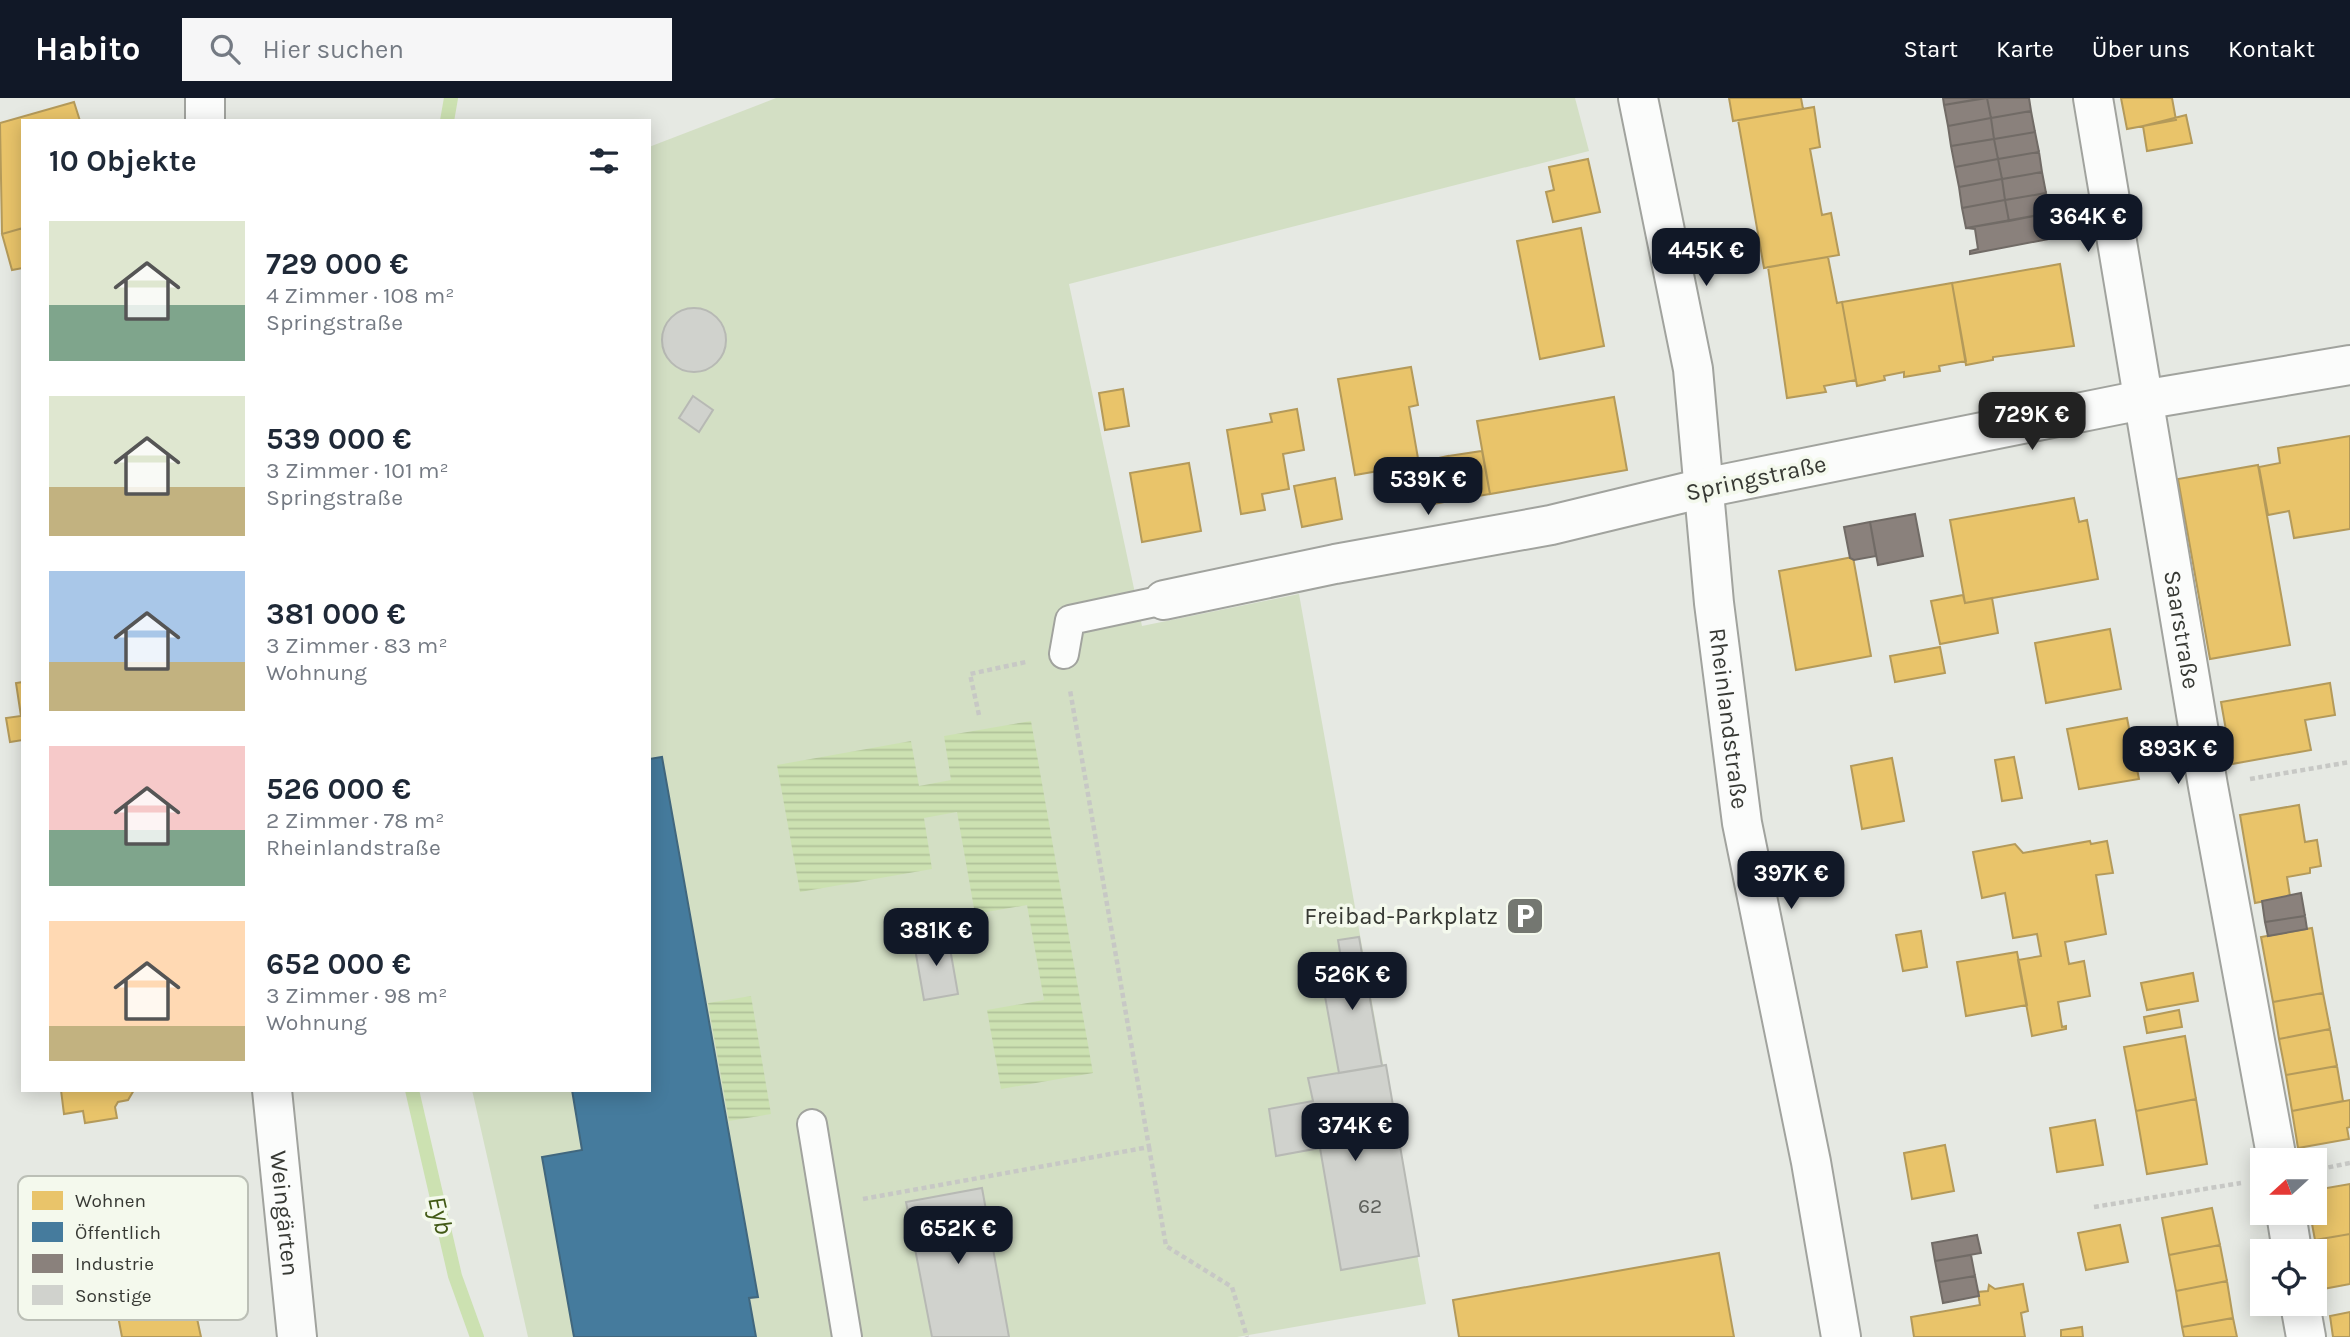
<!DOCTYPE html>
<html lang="de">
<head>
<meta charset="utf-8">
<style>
  :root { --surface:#fff; --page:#f6f6f7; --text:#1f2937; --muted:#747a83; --accent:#111827 }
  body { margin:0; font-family:Karla,sans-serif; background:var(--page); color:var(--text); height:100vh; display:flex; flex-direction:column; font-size:26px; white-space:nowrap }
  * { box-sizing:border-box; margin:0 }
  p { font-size:23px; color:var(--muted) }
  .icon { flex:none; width:38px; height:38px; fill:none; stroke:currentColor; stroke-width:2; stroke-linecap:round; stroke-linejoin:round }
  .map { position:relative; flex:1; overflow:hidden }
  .sheet { position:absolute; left:21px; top:21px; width:630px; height:973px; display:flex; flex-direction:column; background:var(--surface); border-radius:0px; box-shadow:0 4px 18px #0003 }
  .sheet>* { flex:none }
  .needle { width:46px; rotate:249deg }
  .controls { position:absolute; left:2250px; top:1050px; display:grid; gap:14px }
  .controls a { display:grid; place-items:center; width:77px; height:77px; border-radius:0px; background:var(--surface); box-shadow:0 4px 18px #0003; font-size:35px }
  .price { position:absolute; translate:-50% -60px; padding:0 16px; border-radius:14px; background:var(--accent); color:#fff; font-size:23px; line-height:46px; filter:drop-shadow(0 2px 4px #0008) }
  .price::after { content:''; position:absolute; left:50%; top:42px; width:21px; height:16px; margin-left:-10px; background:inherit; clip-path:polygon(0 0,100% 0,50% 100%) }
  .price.selected { background:#222; color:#fff }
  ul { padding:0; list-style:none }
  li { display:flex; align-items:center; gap:21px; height:175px; padding:0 28px }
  li span { display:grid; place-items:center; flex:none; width:196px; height:140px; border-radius:0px; color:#555 }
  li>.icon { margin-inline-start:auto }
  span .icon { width:84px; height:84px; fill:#fffc; stroke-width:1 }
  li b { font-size:30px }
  h2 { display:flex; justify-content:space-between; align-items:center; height:84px; padding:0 28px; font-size:30px }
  header { display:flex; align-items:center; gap:42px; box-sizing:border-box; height:98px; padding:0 35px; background:var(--accent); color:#fff }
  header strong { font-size:33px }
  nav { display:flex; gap:38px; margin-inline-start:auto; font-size:24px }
  .search { width:490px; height:63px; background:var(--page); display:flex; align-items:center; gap:18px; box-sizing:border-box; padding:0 24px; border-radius:0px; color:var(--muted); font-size:26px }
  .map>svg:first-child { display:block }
  .green { fill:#d3dfc4 }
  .water { fill:url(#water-rules) }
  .homes { fill:#e9c46a; stroke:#b49a5a; stroke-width:2 }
  .public { fill:#457b9d; stroke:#41677e; stroke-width:2 }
  .industry { fill:#8a817c; stroke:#716b66; stroke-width:2 }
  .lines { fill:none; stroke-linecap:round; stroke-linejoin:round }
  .stream { stroke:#cce1b1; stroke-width:14 }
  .building { fill:#d0d2cd; stroke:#b7b9b4; stroke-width:2 }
  .lane-casing { stroke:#a1a39e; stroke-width:32 }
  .street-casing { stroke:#a1a39e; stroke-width:42 }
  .secondary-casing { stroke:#a1a39e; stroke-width:42 }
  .path { stroke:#c7c8c5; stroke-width:4.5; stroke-dasharray:5 3.5; stroke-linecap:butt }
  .lane { stroke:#fbfcfb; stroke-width:28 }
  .street { stroke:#fbfcfb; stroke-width:38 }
  .secondary { stroke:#fbfcfb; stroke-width:38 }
  .labels { text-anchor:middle; stroke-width:7; stroke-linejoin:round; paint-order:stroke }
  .number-label { font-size:21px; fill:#5e605b }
  .street-label { font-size:24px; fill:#373934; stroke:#f4f9ed }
  .poi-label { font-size:24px; fill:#373934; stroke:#f4f9ed; text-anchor:end }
  .water-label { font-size:26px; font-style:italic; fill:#415915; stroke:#f4f9ed }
  .key { fill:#f4f9ed; stroke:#bbbfb6; stroke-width:2 }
  .key-label { font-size:19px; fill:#373934 }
</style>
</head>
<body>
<header>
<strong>Habito</strong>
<div class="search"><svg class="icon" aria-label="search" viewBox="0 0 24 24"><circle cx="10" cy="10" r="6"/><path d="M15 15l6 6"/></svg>Hier suchen</div>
<nav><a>Start</a><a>Karte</a><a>Über uns</a><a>Kontakt</a></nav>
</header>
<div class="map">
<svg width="2350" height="1239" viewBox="0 0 2350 1239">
  <defs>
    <pattern id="water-rules" width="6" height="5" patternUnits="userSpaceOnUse" patternTransform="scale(1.75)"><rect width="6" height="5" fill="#cce1b1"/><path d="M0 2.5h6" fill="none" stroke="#b0c299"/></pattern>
  </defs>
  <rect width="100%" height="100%" fill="#e6e9e3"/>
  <path class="green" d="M776,0H1575L1589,53L1069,186L1142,528L1299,496L1426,1206L1237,1239H528L472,992H649V49Z"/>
  <path class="water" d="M1031,623L1093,975L1001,991L987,912L1044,902L1027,807L975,816L957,714L924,720L932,771L800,794L777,667L911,643L919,688L951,682L944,638Z
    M751,898L771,1016L729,1023L708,905Z"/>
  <path class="homes" d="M1729,0H1801L1803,11L1733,23Z
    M2121,0H2172L2176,22L2127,31Z
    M74,4L80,23H23V130L2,136L0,25Z
    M1814,9L1820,49L1810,51L1822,117L1831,115L1839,157L1764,170L1738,22Z
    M2186,17L2192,45L2147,53L2143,28Z
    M1588,61L1600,114L1553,124L1546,94L1554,92L1549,69Z
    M23,130V170L12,172L2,136Z
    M1581,130L1604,248L1540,261L1517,143Z
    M1828,159L1837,205L1842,204L1856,282L1824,288L1826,294L1787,300L1768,169Z
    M2060,166L2074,248L1993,259V262L1966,267L1952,185Z
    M1952,185L1966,263L1939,268L1940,273L1904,279V274L1884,278L1885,282L1857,288L1842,204Z
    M1411,269L1418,307L1409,309L1419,366L1355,377L1338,281Z
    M1123,291L1129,328L1105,332L1099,295Z
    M1614,299L1627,372L1490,396L1477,323Z
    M1297,311L1304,352L1283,356L1289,391L1262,396L1265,412L1241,416L1227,332L1272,324L1270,316Z
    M2350,338V431L2294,440L2289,413L2268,417L2259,369L2280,365L2278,350Z
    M1482,353L1490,396L1455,402L1448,358Z
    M1448,358L1455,402L1433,406L1425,363Z
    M1189,365L1201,433L1142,444L1130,375Z
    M2258,367L2290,547L2210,561L2178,381Z
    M1335,380L1342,421L1302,429L1294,388Z
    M2074,400L2079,424L2087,422L2098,481L1965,505L1950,422Z
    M1853,459L1871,558L1796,572L1779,473Z
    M1963,497L1965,505L1992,500L1998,535L1940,546L1931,503Z
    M2110,531L2121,591L2046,605L2035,545Z
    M1940,549L1945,575L1895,584L1890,558Z
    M23,584V642L10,644L6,620L21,618L16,585Z
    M2330,585L2335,617L2305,622L2311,652L2232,666L2221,604Z
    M2127,620L2139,681L2079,691L2067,631Z
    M2014,659L2022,700L2002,703L1995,662Z
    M1892,660L1904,723L1862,731L1851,668Z
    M2299,707L2305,744L2317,742L2321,768L2310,770V775L2287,779L2290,798L2255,805L2240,717Z
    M2090,743L2091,746L2107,743L2113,775L2096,777L2106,836L2065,844L2069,866L2084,863L2090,898L2058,904L2062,929L2066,928V931L2032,938L2018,862L2041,858L2037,836L2013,840L2005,795L1982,800L1973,754L2015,746L2023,755Z
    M2312,830L2323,895L2273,904L2261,839Z
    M1921,833L1927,869L1903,873L1896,837Z
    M2017,854L2027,907L1966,918L1957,864Z
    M2193,875L2198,903L2147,912L2141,885Z
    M2323,895L2330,931L2279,941L2273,904Z
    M2179,912L2182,929L2147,935L2144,919Z
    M2330,931L2337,968L2286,977L2279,941Z
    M2185,938L2196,1001L2136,1013L2124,949Z
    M2337,968L2343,1003L2292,1013L2286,977Z
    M61,992H134L128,1002L118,1004L115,1009L117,1020L85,1025L83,1013L64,1016Z
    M2196,1001L2207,1066L2147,1076L2136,1013Z
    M2350,1002V1029L2347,1030L2349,1041L2298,1050L2292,1013Z
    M2095,1022L2103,1067L2057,1074L2050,1030Z
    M1945,1047L1954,1093L1912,1101L1904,1055Z
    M2350,1086V1136L2315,1142L2310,1115H2315V1092Z
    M2212,1110L2220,1147L2169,1157L2162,1120Z
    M2120,1127L2128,1164L2086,1172L2078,1135Z
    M2350,1136V1186L2323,1191L2315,1142Z
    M2220,1147L2227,1183L2176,1193L2169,1157Z
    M1719,1155L1734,1239H1459L1453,1202Z
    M2227,1183L2233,1220L2182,1229L2176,1193Z
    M2023,1186L2028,1213L2021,1215L2025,1239H1914L1911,1219L1980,1207L1978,1194L1988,1193L1989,1187L1995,1191Z
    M192,1197L201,1239H122L117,1213Z
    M2350,1214V1239H2333L2330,1218Z
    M2233,1220L2237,1239H2184L2182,1229Z
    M2082,1229L2083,1239H2061V1232Z"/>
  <path class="public" d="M662,659L758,1199L749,1200L756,1239H574L542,1059L582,1052L572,992H649V661Z"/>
  <path class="industry" d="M1943,0H1984L1944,7Z
    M1987,0H2029L2031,13L1991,20Z
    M1987,0L1991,20L1948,28L1944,7Z
    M2031,13L2035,34L1994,41L1991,20Z
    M1991,20L1994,41L1951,48L1948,28Z
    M2035,34L2039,54L1998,61L1994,41Z
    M1994,41L1998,61L1955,69L1951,48Z
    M2039,54L2042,74L2002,81L1998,61Z
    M1998,61L2002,81L1959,89L1955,69Z
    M2042,74L2046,95L2005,102L2002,81Z
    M2002,81L2005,102L1962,110L1959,89Z
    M2046,95L2049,115L2009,123L2005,102Z
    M2005,102L2009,123L1966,130L1962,110Z
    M2049,115L2054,140L1970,156V153L1978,151L1975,131L1966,130Z
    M1915,416L1923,458L1878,467L1870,424Z
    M1870,424L1876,458L1854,462L1850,460L1844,429Z
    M2301,795L2305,818L2265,824L2262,803Z
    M2305,818L2307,831L2268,838L2265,824Z
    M1977,1137L1981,1155L1935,1163L1932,1145Z
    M1971,1157L1975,1178L1939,1184L1935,1163Z
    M1975,1178L1979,1198L1943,1205L1939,1184Z"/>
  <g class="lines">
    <path class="stream" d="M447,23L451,0
      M412,992L455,1178L477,1239"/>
  </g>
  <path class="building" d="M662 242a32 32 0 1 1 64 0a32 32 0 1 1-64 0Z
    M693,298L713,312L699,334L679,320Z
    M948,839L958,896L924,902L914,845Z
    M1359,839L1382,968L1339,975L1322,882L1344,878L1338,842Z
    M1386,967L1419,1158L1341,1172L1320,1050L1276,1058L1269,1011L1313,1003L1308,980Z
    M982,1090L1009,1239H932L906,1104Z"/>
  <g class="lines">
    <defs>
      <path id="lane" d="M1064,556L1070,522L1164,502
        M812,1026L847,1239"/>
      <g id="street">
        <path d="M205,0V23"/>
        <path id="s1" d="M2093,0L2208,688L2277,1062"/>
        <path d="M1164,502L1335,466L1551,427L1704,390"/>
        <path id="s2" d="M272,992L297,1239"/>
        <path d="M2286,1115L2292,1153"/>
        <path d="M2300,1206L2306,1239"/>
      </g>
      <g id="secondary">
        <path id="s3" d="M1638,0L1693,271L1714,505L1742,725L1811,1064L1841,1239"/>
        <path d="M1704,390L2142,302L2350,267"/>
      </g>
    </defs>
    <use href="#lane" class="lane-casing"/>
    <use href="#street" class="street-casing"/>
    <use href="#secondary" class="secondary-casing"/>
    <path class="path" d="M979,617L970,576L1026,564
      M2250,681L2350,664
      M1149,1049L1166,1148L1232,1189L1247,1239
      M2320,1071L2350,1065
      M863,1101L1149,1049L1070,592
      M2094,1109L2241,1085"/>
    <use href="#lane" class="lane"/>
    <use href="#street" class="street"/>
    <use href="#secondary" class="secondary"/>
  </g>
  <defs>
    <symbol id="parking-square" viewBox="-11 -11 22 22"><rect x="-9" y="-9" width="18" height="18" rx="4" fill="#747771" stroke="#f4f9ed"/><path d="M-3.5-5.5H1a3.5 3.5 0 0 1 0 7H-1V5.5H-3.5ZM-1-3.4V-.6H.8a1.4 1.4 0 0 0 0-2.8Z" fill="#fff"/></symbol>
  </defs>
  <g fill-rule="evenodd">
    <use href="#parking-square" x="1503" y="796" width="44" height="44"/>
  </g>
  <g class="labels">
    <g class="number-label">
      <text x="1370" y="1115">62</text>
    </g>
    <g class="street-label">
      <text transform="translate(1756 380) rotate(-12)" y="8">Springstraße</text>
      <text dy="8" stroke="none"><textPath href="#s1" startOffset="539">Saarstraße</textPath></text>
      <text dy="8" stroke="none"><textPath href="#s3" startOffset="628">Rheinlandstraße</textPath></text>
      <text dy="8" stroke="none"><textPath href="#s2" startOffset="124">Weingärten</textPath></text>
    </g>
    <g class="poi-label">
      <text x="1498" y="826">Freibad-Parkplatz</text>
    </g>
    <g class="water-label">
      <text transform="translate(441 1117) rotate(77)" y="9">Eyb</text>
    </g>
  </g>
  <rect x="18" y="1078" width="230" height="144" rx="10" class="key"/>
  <rect x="32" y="1093" width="31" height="19" fill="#e9c46a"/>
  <rect x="32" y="1124" width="31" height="20" fill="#457b9d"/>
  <rect x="32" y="1156" width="31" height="19" fill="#8a817c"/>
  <rect x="32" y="1187" width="31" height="20" fill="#d0d2cd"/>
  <g class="key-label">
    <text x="75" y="1109">Wohnen</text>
    <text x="75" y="1141">Öffentlich</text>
    <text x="75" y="1172">Industrie</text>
    <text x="75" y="1204">Sonstige</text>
  </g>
</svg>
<div class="controls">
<a><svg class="needle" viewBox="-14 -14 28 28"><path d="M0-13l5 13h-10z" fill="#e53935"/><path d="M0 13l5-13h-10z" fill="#747a83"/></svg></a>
<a><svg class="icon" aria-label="locate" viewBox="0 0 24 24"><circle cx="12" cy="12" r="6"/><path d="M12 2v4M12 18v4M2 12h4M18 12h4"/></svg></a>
</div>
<b class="price" style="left:2088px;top:156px">364K €</b>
<b class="price" style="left:1706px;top:190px">445K €</b>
<b class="price selected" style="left:2032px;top:354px">729K €</b>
<b class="price" style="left:1428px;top:419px">539K €</b>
<b class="price" style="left:2178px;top:688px">893K €</b>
<b class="price" style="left:1791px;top:813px">397K €</b>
<b class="price" style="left:936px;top:870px">381K €</b>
<b class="price" style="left:1352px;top:914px">526K €</b>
<b class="price" style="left:1355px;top:1065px">374K €</b>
<b class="price" style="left:958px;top:1168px">652K €</b>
<section class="sheet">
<h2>10 Objekte<svg class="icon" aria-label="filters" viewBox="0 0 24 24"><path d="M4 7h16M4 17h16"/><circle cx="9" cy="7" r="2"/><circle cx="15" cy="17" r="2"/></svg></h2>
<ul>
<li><span style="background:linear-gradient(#dfe7d0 60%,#7fa58c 0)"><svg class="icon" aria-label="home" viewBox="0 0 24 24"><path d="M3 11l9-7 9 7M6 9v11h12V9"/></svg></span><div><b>729 000 €</b><p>4 Zimmer · 108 m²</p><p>Springstraße</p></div></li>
<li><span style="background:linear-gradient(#dfe7d0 65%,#c2b280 0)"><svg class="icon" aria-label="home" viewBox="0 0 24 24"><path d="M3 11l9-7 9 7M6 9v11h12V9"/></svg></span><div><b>539 000 €</b><p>3 Zimmer · 101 m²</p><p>Springstraße</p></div></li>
<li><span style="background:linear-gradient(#a9c7e8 65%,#c2b280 0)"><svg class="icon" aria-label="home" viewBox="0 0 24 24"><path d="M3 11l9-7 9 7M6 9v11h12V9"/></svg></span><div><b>381 000 €</b><p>3 Zimmer · 83 m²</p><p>Wohnung</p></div></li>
<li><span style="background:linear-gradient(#f6c9c9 60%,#7fa58c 0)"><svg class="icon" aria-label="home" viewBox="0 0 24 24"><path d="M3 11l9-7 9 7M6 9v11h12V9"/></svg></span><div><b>526 000 €</b><p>2 Zimmer · 78 m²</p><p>Rheinlandstraße</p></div></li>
<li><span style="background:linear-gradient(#ffd9b3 75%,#c2b280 0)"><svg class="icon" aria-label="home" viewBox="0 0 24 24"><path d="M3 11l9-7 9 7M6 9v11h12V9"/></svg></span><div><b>652 000 €</b><p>3 Zimmer · 98 m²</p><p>Wohnung</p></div></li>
</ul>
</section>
</div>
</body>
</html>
